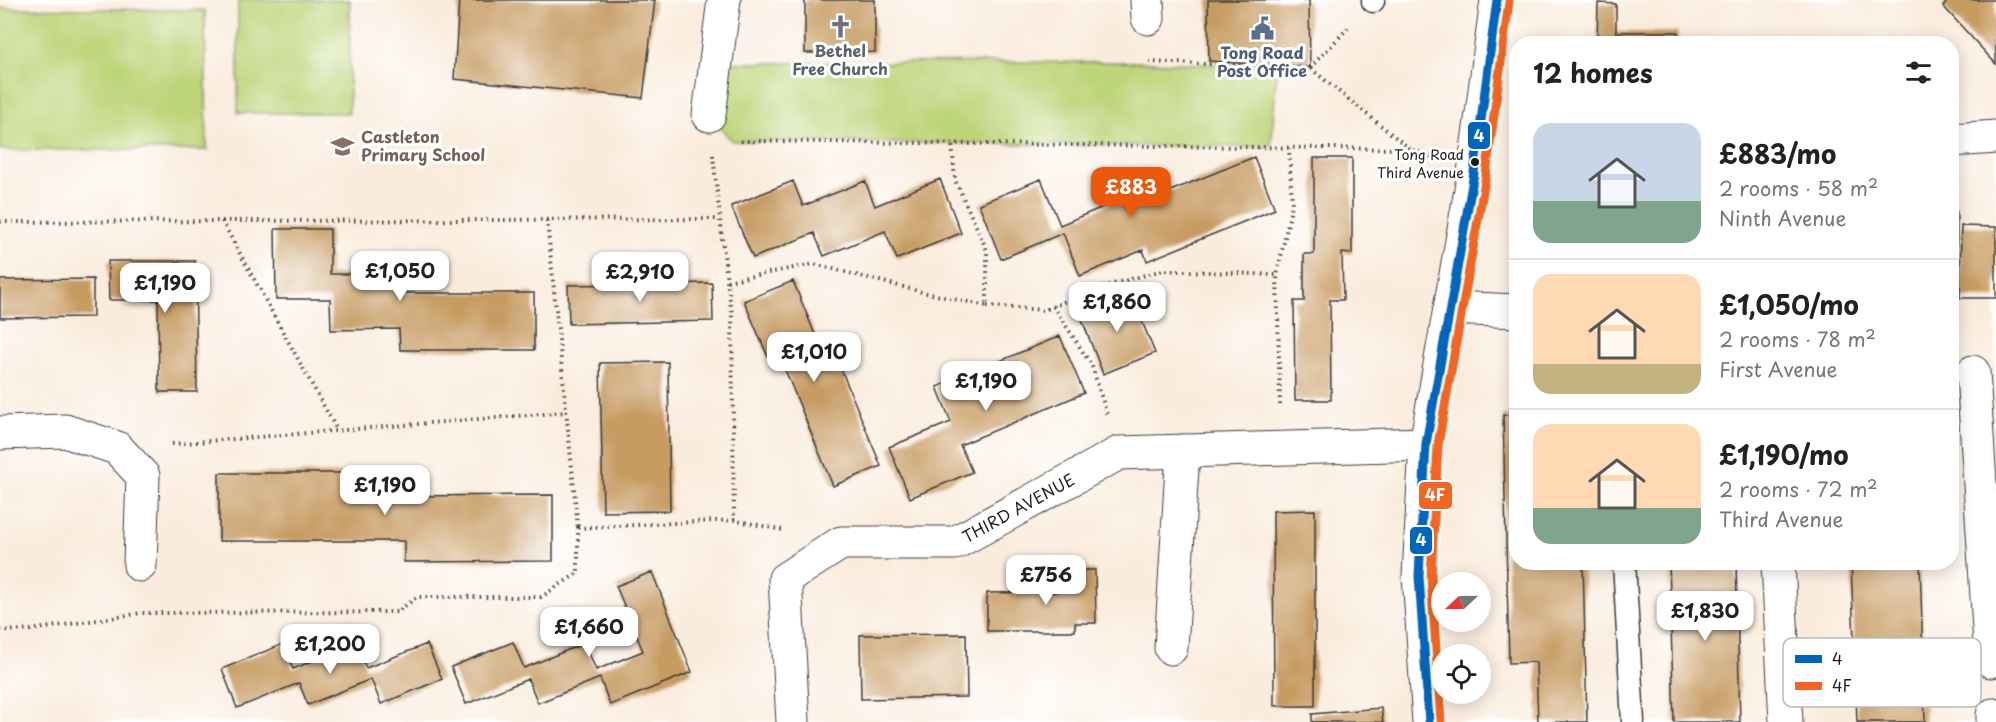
<!DOCTYPE html>
<html lang="en">
<head>
<meta charset="utf-8">
<style>
  :root { --surface:#fff; --page:#f2f2f2; --text:#222; --muted:#767676; --line:#e0e0e0; --accent:#ea580c }
  body { margin:0; font-family:"Playpen Sans",sans-serif; background:var(--page); color:var(--text); height:100vh; display:flex; flex-direction:column; font-size:22px; white-space:nowrap }
  * { box-sizing:border-box; margin:0 }
  p { font-size:20px; color:var(--muted) }
  .icon { flex:none; width:33px; height:33px; fill:none; stroke:currentColor; stroke-width:2; stroke-linecap:round; stroke-linejoin:round }
  .map { position:relative; flex:1; overflow:hidden }
  .details { position:absolute; left:1509px; top:36px; width:450px; height:534px; display:flex; flex-direction:column; background:var(--surface); border-radius:24px; box-shadow:0 3px 15px #0003 }
  .details>* { flex:none }
  .needle { width:39px; rotate:248deg }
  .controls { position:absolute; left:1431px; top:572px; display:grid; gap:12px }
  .controls a { display:grid; place-items:center; width:60px; height:60px; border-radius:50%; background:var(--surface); box-shadow:0 3px 15px #0003; font-size:30px }
  .price { position:absolute; translate:-50% -51px; padding:0 14px; border-radius:12px; background:#fff; color:#222; font-size:20px; line-height:39px; filter:drop-shadow(0 2px 3px #0008) }
  .price::after { content:''; position:absolute; left:50%; top:36px; width:18px; height:14px; margin-left:-9px; background:inherit; clip-path:polygon(0 0,100% 0,50% 100%) }
  .price.selected { background:var(--accent); color:#fff }
  ul { padding:0; list-style:none }
  li { display:flex; align-items:center; gap:18px; height:150px; padding:0 24px }
  li+li { border-top:2px solid var(--line) }
  li span { display:grid; place-items:center; flex:none; width:168px; height:120px; border-radius:18px; color:#555 }
  li>.icon { margin-inline-start:auto }
  span .icon { width:72px; height:72px; fill:#fffc; stroke-width:1 }
  li b { font-size:26px }
  h2 { display:flex; justify-content:space-between; align-items:center; height:72px; padding:0 24px; font-size:26px }
  .map>svg:first-child { display:block }
  .green { fill:#bdd478; stroke:#6c784a; stroke-width:1.5 }
  .building { fill:#c79c64 }
  .lines { fill:none; stroke-linecap:round; stroke-linejoin:round }
  .service-casing { stroke:#3d3b39; stroke-width:25 }
  .minor-casing { stroke:#3d3b39; stroke-width:35 }
  .secondary-casing { stroke:#3d3b39; stroke-width:35 }
  .path { stroke:#3d3b39; stroke-width:4; stroke-dasharray:1.5 4.5; stroke-linecap:butt }
  .service { stroke:#fff; stroke-width:22 }
  .minor { stroke:#fff; stroke-width:33 }
  .secondary { stroke:#fff; stroke-width:33 }
  .bus-1-casing { stroke:#fff; stroke-width:14 }
  .bus-2-casing { stroke:#fff; stroke-width:14 }
  .bus-1 { stroke:#0065bd; stroke-width:9 }
  .bus-2 { stroke:#f26522; stroke-width:9 }
  .bus-dot { fill:#1c1c1c; stroke:#fff; stroke-width:2 }
  .labels { text-anchor:middle; stroke-width:6; stroke-linejoin:round; paint-order:stroke }
  .bus-label { font-size:14px; fill:#1c1c1c; stroke:#fff; text-anchor:end }
  .worship-label { font-size:16px; font-weight:bold; fill:#5b616d; stroke:#fff }
  .service-label { font-size:16px; font-weight:bold; fill:#4e5e75; stroke:#fff }
  .education-label { font-size:16px; font-weight:bold; fill:#785e54; stroke:#fff; text-anchor:start }
  .street-label { font-size:16px; fill:#1c1c1c; stroke:#fff }
  .key { fill:#fff; stroke:#bbb; stroke-width:1.5 }
  .key-label { font-size:16px; fill:#1c1c1c }
  .line-badge { stroke:#fff; stroke-width:2 }
  .badge-label { font-size:16px; text-anchor:middle; font-weight:bold; fill:#fff }
</style>
</head>
<body>
<div class="map">
<svg width="1996" height="722" viewBox="0 0 1996 722">
  <rect width="100%" height="100%" fill="#fff"/>
  <filter id="ink" filterUnits="userSpaceOnUse"><feTurbulence type="fractalNoise" baseFrequency=".0167" numOctaves="2"/><feDisplacementMap in="SourceGraphic" scale="12" xChannelSelector="R" yChannelSelector="G"/><feConvolveMatrix kernelMatrix="1 2 1 2 8 2 1 2 1" color-interpolation-filters="sRGB"/></filter>
  <filter id="wash" filterUnits="userSpaceOnUse"><feTurbulence type="fractalNoise" baseFrequency=".008" numOctaves="4" result="noise"/><feDisplacementMap in="SourceGraphic" scale="24" xChannelSelector="R" yChannelSelector="G"/><feGaussianBlur stdDeviation="1.35" result="paint"/><feColorMatrix in="noise" values="0 0 0 0 0 0 0 0 0 0 0 0 0 0 0 0 0 1.4 0 .05"/><feComposite in="paint" operator="in"/></filter>
  <g filter="url(#wash)">
    <rect width="100%" height="100%" fill="#faecdd"/>
    <path class="green" d="M238,0H350L349,113H238Z
      M0,8L205,10L207,150H0Z
      M1149,62L1277,67L1271,147L732,141L709,115L716,63Z"/>
    <g id="blocks">
      <path class="building" d="M459,0H655L643,98L454,79Z
        M805,0H875V52L805,53Z
        M1208,0H1309L1310,68L1209,61Z
        M1949,0H1996V64L1943,6Z
        M1598,3L1616,4V32H1678V44H1597Z
        M1254,157L1275,209L1147,261L1143,250L1080,276L1063,233L1001,259L979,204L1041,179L1060,225L1122,199L1126,209Z
        M1314,158H1352V254L1342,253L1343,300H1330L1331,400H1295L1294,301H1304V254H1314Z
        M940,179L961,233L897,259L885,231L824,256L814,233L753,258L731,206L793,181L803,206L865,181L875,206Z
        M1952,212H1957L1956,283H1952Z
        M1961,226L1996,227V298H1960Z
        M275,229H330V274H399V293H534V350H400L399,329L331,330L330,299H276Z
        M108,261H195L197,392H159L158,300H109Z
        M93,279V317L0,318V280Z
        M793,281L819,344L829,340L881,466L833,486L781,360L771,364L744,301Z
        M712,283L713,321L569,324L568,285Z
        M1130,292L1155,353L1103,374L1079,312Z
        M1060,336L1084,393L960,445L972,472L910,498L889,447L951,422L937,387Z
        M668,362L670,511L603,512L600,363Z
        M1503,415H1516V562H1583L1587,722H1538L1536,662L1509,663Z
        M219,473H403L404,496L553,495V561L404,562V541H219Z
        M1315,510V706H1274L1273,511Z
        M1669,562H1736L1740,722H1674Z
        M1851,562H1920L1925,722H1857Z
        M1055,570H1095L1096,623H1075V631H987V593L1055,592Z
        M652,572L692,672L610,705L600,678L538,703L528,679L466,704L451,667L513,642L524,668L585,643L596,670L643,651L616,586Z
        M966,634L967,697L861,699L860,635Z
        M356,643L366,668L427,644L442,679L381,704L371,679L308,705L299,683L237,708L222,669L283,644L293,669Z
        M1381,708L1383,722H1312V714Z"/>
    </g>
  </g>
  <g filter="url(#ink)">
    <use href="#blocks" fill-opacity="0" stroke="#3d3b39" stroke-width="1.5"/>
    <g class="lines">
      <defs>
        <path id="service" d="M1373,1V0
          M1624,562L1633,722"/>
        <g id="minor">
          <path d="M1147,0L1148,18"/>
          <path d="M709,115L724,0"/>
          <path d="M1952,140L1996,137"/>
          <path d="M1451,308L1516,311"/>
          <path d="M1973,372L1991,661"/>
          <path d="M0,433L65,431L117,448L143,476L140,565"/>
          <path d="M1778,562L1786,722"/>
          <path d="M1171,648L1183,451"/>
          <path d="M1993,715V722"/>
          <path id="s1" d="M793,722L785,579L841,543H955L1119,453L1426,444"/>
        </g>
        <path id="secondary" d="M1429,722L1419,576L1426,444L1474,173L1497,0"/>
      </defs>
      <use href="#service" class="service-casing"/>
      <use href="#minor" class="minor-casing"/>
      <use href="#secondary" class="secondary-casing"/>
      <path class="path" d="M1149,62L1310,68L1410,149
        M1310,68L1349,27
        M741,141L1410,149L1434,158
        M713,155L727,281L732,314L734,520
        M547,220L578,528
        M222,221L337,430
        M0,222L720,219
        M727,281L814,264L922,292L987,306V250L955,180L952,144
        M987,306L1045,310L1092,290L1163,270L1277,275
        M1053,306L1092,366L1107,415
        M1280,405L1277,275L1292,204L1289,148
        M172,444L566,412
        M0,631L31,630L142,613L397,612L417,597H541L578,573V528L734,520L782,530"/>
      <use href="#service" class="service"/>
      <use href="#minor" class="minor"/>
      <use href="#secondary" class="secondary"/>
      <defs>
        <path id="bus-1" d="M1429,722L1419,576L1426,444L1474,173L1497,0"/>
        <path id="bus-2" d="M1441,721L1431,576L1438,445L1486,175L1509,2"/>
      </defs>
      <use href="#bus-1" class="bus-1-casing"/>
      <use href="#bus-2" class="bus-2-casing"/>
      <use href="#bus-1" class="bus-1"/>
      <use href="#bus-2" class="bus-2"/>
    </g>
  </g>
  <defs>
    <symbol id="church-bare" viewBox="-9 -9 18 18"><path d="M-1.2-6h2.4v3.5h3.3v2.4h-3.3V6h-2.4V-.1h-3.3v-2.4h3.3Z" fill="#6b7280" stroke="#fff" stroke-width="2.5" paint-order="stroke"/></symbol>
    <symbol id="civic-bare" viewBox="-9 -9 18 18"><path d="M-.6-6.5H3V-4.5H.6V-3L4-1V1h2V6H-6V1h2V-1L-.6-3ZM-1.2 2.5V6h2.4V2.5Z" fill="#5c6f8a" stroke="#fff" stroke-width="2.5" paint-order="stroke"/></symbol>
    <symbol id="school-bare" viewBox="-9 -9 18 18"><path d="M0-5L7-2L0 1L-7-2ZM-4 1L0 2.5L4 1V4Q0 6-4 4Z" fill="#8d6e63" stroke="#fff" stroke-width="2.5" paint-order="stroke"/></symbol>
  </defs>
  <g fill-rule="evenodd">
    <use href="#church-bare" x="824" y="10" width="33" height="33"/>
    <use href="#civic-bare" x="1246" y="12" width="33" height="33"/>
    <use href="#school-bare" x="326" y="130" width="33" height="33"/>
  </g>
  <circle class="bus-dot" cx="1475" cy="162" r="5"/>
  <g class="labels">
    <g class="bus-label">
      <text x="1464" y="160">Tong Road<tspan x="1464" dy="18">Third Avenue</tspan></text>
    </g>
    <g class="worship-label">
      <text x="840" y="57">Bethel<tspan x="840" dy="18">Free Church</tspan></text>
    </g>
    <g class="service-label">
      <text x="1262" y="59">Tong Road<tspan x="1262" dy="18">Post Office</tspan></text>
    </g>
    <g class="education-label">
      <text x="361" y="143">Castleton<tspan x="361" dy="18">Primary School</tspan></text>
    </g>
    <g class="street-label">
      <text dy="6" stroke="none"><textPath href="#s1" startOffset="396">THIRD AVENUE</textPath></text>
    </g>
  </g>
  <rect x="1783" y="638" width="198" height="69" rx="9" class="key"/>
  <rect x="1795" y="655" width="27" height="8" fill="#0065bd"/>
  <rect x="1795" y="682" width="27" height="8" fill="#f26522"/>
  <g class="key-label">
    <text x="1832" y="665">4</text>
    <text x="1832" y="692">4F</text>
  </g>
  <g class="line-badge">
    <rect x="1467" y="121" width="24" height="29" rx="6" fill="#0065bd"/>
    <rect x="1418" y="481" width="35" height="29" rx="6" fill="#f26522"/>
    <rect x="1409" y="526" width="24" height="29" rx="6" fill="#0065bd"/>
  </g>
  <g class="badge-label">
    <text x="1479" y="142">4</text>
    <text x="1435" y="501">4F</text>
    <text x="1421" y="546">4</text>
  </g>
</svg>
<div class="controls">
<a><svg class="needle" viewBox="-14 -14 28 28"><path d="M0-13l5 13h-10z" fill="#e53935"/><path d="M0 13l5-13h-10z" fill="#767676"/></svg></a>
<a><svg class="icon" aria-label="locate" viewBox="0 0 24 24"><circle cx="12" cy="12" r="6"/><path d="M12 2v4M12 18v4M2 12h4M18 12h4"/></svg></a>
</div>
<b class="price selected" style="left:1131px;top:218px">£883</b>
<b class="price" style="left:400px;top:302px">£1,050</b>
<b class="price" style="left:640px;top:303px">£2,910</b>
<b class="price" style="left:165px;top:314px">£1,190</b>
<b class="price" style="left:1117px;top:333px">£1,860</b>
<b class="price" style="left:814px;top:383px">£1,010</b>
<b class="price" style="left:986px;top:412px">£1,190</b>
<b class="price" style="left:385px;top:516px">£1,190</b>
<b class="price" style="left:1046px;top:606px">£756</b>
<b class="price" style="left:1705px;top:642px">£1,830</b>
<b class="price" style="left:589px;top:658px">£1,660</b>
<b class="price" style="left:330px;top:675px">£1,200</b>
<section class="details">
<h2>12 homes<svg class="icon" aria-label="filters" viewBox="0 0 24 24"><path d="M4 7h16M4 17h16"/><circle cx="9" cy="7" r="2"/><circle cx="15" cy="17" r="2"/></svg></h2>
<ul>
<li><span style="background:linear-gradient(#c9d6e8 65%,#7fa58c 0)"><svg class="icon" aria-label="home" viewBox="0 0 24 24"><path d="M3 11l9-7 9 7M6 9v11h12V9"/></svg></span><div><b>£883/mo</b><p>2 rooms · 58 m²</p><p>Ninth Avenue</p></div></li>
<li><span style="background:linear-gradient(#ffd9b3 75%,#c2b280 0)"><svg class="icon" aria-label="home" viewBox="0 0 24 24"><path d="M3 11l9-7 9 7M6 9v11h12V9"/></svg></span><div><b>£1,050/mo</b><p>2 rooms · 78 m²</p><p>First Avenue</p></div></li>
<li><span style="background:linear-gradient(#ffd9b3 70%,#7fa58c 0)"><svg class="icon" aria-label="home" viewBox="0 0 24 24"><path d="M3 11l9-7 9 7M6 9v11h12V9"/></svg></span><div><b>£1,190/mo</b><p>2 rooms · 72 m²</p><p>Third Avenue</p></div></li>
</ul>
</section>
</div>
</body>
</html>
